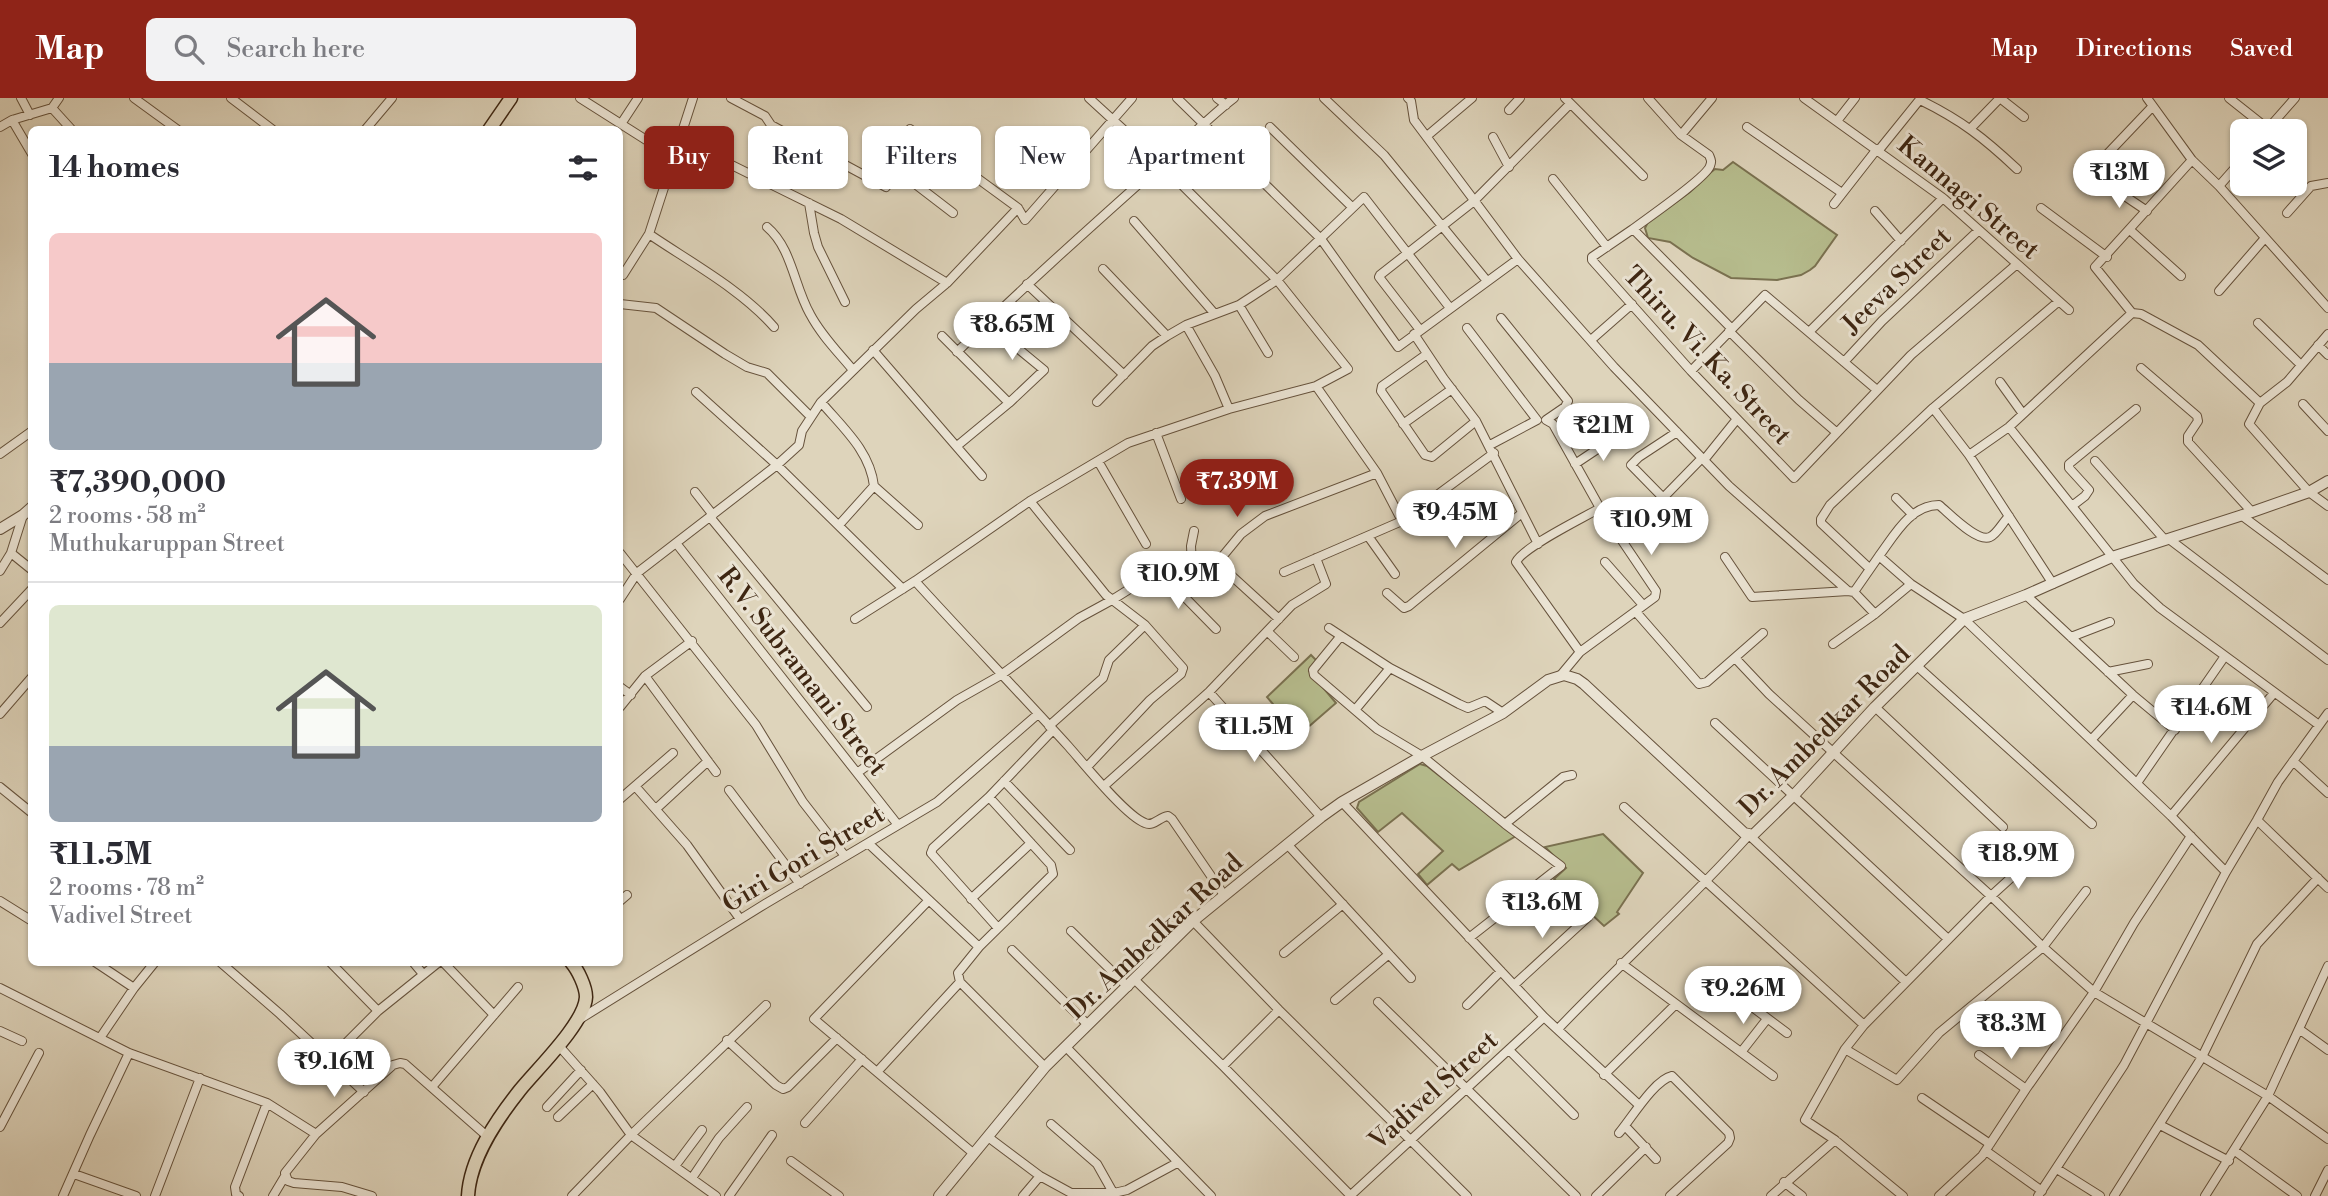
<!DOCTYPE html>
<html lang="en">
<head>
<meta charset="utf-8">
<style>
  :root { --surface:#fff; --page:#f2f2f3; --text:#2b2b33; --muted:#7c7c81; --line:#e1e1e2; --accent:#8f2418 }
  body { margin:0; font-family:"Libre Bodoni",serif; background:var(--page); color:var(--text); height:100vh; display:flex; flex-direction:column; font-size:26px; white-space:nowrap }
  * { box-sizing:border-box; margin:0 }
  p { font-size:23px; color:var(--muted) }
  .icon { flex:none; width:38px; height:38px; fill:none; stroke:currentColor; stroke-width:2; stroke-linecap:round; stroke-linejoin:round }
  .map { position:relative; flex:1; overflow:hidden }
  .details { position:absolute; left:28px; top:28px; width:595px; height:840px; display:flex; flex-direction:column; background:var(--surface); border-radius:10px; box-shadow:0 2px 5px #0004 }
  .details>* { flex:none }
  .banner { position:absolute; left:644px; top:28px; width:665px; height:63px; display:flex; gap:14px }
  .fabs { position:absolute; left:2230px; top:21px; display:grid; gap:14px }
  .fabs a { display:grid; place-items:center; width:77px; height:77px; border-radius:10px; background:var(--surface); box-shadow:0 2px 5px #0004; font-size:35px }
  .price { position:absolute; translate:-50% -60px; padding:0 16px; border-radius:24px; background:#fff; color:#222; font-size:23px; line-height:46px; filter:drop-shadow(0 2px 4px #0008) }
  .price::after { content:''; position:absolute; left:50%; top:42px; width:21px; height:16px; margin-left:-10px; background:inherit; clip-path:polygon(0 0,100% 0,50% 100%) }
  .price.active { background:var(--accent); color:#fff }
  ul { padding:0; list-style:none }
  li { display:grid; align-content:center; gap:14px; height:371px; padding:0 21px }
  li+li { border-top:2px solid var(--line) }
  li span { display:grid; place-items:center; height:217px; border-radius:10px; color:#555 }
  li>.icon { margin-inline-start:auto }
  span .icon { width:126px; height:126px; fill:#fffc; stroke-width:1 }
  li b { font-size:30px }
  h2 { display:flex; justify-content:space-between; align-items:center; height:84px; padding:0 21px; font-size:30px }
  .tag { padding:0 24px; border-radius:10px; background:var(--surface); box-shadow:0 2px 5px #0004; font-size:24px; line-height:63px }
  .tag.active { background:var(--accent); color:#fff }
  header { display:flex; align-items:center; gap:42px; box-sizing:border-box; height:98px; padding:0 35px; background:var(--accent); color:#fff }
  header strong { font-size:33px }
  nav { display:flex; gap:38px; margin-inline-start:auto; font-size:24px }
  .search { width:490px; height:63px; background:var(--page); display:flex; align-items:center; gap:18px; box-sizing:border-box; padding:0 24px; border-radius:10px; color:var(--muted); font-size:26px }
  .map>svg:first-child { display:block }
  .green { fill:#b6bc8d; stroke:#7a7150; stroke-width:2 }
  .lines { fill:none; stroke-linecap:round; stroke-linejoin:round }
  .minor-casing { stroke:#66523c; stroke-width:10 }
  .tertiary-casing { stroke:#66523c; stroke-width:12 }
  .primary-casing { stroke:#3e2612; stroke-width:15 }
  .minor { stroke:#eae3d3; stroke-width:8 }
  .tertiary { stroke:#eae3d3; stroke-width:10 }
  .primary { stroke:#ded4bb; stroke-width:12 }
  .labels { text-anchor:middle; stroke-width:6; stroke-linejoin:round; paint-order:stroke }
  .street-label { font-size:26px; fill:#3e2612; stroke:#eae3d3 }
</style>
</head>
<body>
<header>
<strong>Map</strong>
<div class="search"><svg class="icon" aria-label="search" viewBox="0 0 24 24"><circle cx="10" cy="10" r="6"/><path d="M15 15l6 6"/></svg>Search here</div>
<nav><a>Map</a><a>Directions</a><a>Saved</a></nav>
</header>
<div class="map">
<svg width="2328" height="1098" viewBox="0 0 2328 1098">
  <rect width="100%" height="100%" fill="#ded4bb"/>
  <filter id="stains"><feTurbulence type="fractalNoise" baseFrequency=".00286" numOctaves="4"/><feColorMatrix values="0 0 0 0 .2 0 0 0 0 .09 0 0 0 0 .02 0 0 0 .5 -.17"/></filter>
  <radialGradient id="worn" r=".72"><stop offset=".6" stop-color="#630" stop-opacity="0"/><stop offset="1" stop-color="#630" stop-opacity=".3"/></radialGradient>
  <path class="green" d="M1733,64L1837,137L1815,168L1810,172L1801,177L1777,182L1731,180L1693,160L1670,144L1648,140L1645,130L1648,124L1690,94L1710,75L1715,71L1723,72Z
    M1311,557L1317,563L1309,573L1336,605L1299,637L1267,599Z
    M1420,666L1427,668L1516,738L1459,772L1452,766L1427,787L1418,776L1443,753L1402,715L1378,734L1357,710L1359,704Z
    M1603,736L1643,775L1617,814L1619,816L1604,828L1554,781L1566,770L1545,749Z"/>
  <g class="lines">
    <defs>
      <path id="minor" d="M21,0L30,17
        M134,0L178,32
        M231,0L273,32
        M580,0L673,59
        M731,0L765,18L771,27L886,89L897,72L953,115
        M1089,0L1161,66L1277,182L1348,271L1316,288L1377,375L1402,423
        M1177,0L1321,141L1398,249L1518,161
        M1217,0L1226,7
        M1324,0L1384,57L1487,183
        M1408,0L1411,3L1414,22L1518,161L1614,269L1729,388L1848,493L1854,494L1879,458L1911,486L1964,521L2171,718L2226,774
        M1565,0L1643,78
        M1804,0L1943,100L2069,212
        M2000,0L2024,19
        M2147,0L2192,62L2219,88L2328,210
        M2229,0L2268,31
        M1920,2C1961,22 1984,40 2017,71
        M52,10L72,32
        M1509,12L1520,0
        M12,22L32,56
        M1837,23L1855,0
        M621,26L638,0
        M0,29L12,22L52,10L59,0
        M1270,29L1352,109
        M1747,29L1842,95
        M1971,30L2000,0
        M910,31L1018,110L1025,122L1132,0
        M365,32L392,0
        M2266,33L2295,0
        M1681,37L1712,0
        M1427,38L1472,0
        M1493,39L1509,69
        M679,41L841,121L947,185
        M2294,45L2296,46
        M1879,52L1921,0
        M2094,70L2152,9
        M1553,81L1607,149
        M2107,86L2147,113
        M2219,88L2242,62
        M809,105L814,135L818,149L845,204
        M1834,106L1877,51
        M2041,110L2107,159
        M1875,113L1901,143
        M2287,115L2311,88L2328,85
        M1134,123L1214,215
        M767,129C792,150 794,188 810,216C821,237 838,254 853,272
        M1633,131C1646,121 1706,80 1710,68C1712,63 1711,62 1709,57L1681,37L1648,0
        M2130,132L2181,178
        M649,136C690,164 742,192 774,229
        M1103,171L1167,238
        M620,177H623L649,136L693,0
        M1027,186L1124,277
        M2219,193L2265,140
        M620,206L656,210L725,256L747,269L767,275L811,319
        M1239,207L1268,255
        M2132,215L2095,169L2192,62
        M1501,220L1568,303L1565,309L1546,322L1553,326L1600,410L1656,493L1655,499L1580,554L1560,578
        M2258,225L2301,267
        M1186,227L1215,278L1229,311
        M1467,230L1537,322L1490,347
        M1732,231L1633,131L1592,159V162L1691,273L1794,380L1911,257L2017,166
        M1420,232L1379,179L1380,177L1474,103L1570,6
        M1729,233L1799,302L1836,334
        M1809,234L1943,100
        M1414,236L1444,281L1476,323L1538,446
        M2328,236L2287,284L2260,305L2249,326L2309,394L2328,408
        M942,238L1009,305
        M1591,242L1632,206
        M2318,247L2328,257
        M873,252L982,378
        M957,254C1020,192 1085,134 1151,75C1179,50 1204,23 1234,0
        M1427,256L1382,288L1381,293L1425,357L1432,359L1476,323
        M1844,264L1882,223L1979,132
        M2141,270L2197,318L2198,323L2188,338V344L2252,414
        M1691,273L1765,197L1877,292
        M2000,284L2023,316
        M696,294L777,367L903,491
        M821,304C843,330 870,353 874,388L918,427
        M1097,304L1152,248L1167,238L1186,227L1239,207L1277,182L1364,99L1450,210
        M2303,306L2328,333
        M1933,310L1969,357L2053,486
        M1403,326L1452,291
        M2009,329L2134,486L2160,510L2319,627
        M1677,334L1639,359L1631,367L1679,416
        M1156,335L1181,401
        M957,348L1009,305L1044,272L987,225
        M0,356L32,333
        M1969,357L2009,329L2132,215L2141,216L2198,247L2260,305
        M1704,362L1737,321
        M1098,363L1146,446
        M2095,363L2165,442
        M1575,366L1614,340
        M695,394L713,417
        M1663,400L1702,360
        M1896,400L1913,417
        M1030,403L1106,497L1145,527L1183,570L1181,576L1150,602L1087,669
        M2072,408L2085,398L2089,392L2069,370V366L2136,311
        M2241,417L2328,482
        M710,419L867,609
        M839,427L874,388
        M1368,438L1395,476
        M2169,441L2328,562
        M676,445L898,727
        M11,455L32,472
        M620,455L756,627L803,704L845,758
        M1879,458C1894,438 1910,407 1939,407C1949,415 1977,445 1990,439C1997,436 2003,424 2009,418
        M1725,459L1752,499L1848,493
        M1605,464L1643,507
        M1192,468L1191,448L1194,433
        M1869,470L1821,425V421L1830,407L1933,310L2059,203
        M0,473L11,455L23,417
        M1284,474L1402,423L1494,355
        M1161,475L1216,531
        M915,483C966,539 1018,593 1069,649C1084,666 1126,718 1145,725C1154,729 1159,719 1168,718L1172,721L1224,797
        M1854,494L1875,516
        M1387,495L1404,510L1409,508L1522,415
        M2026,497L2133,597L2175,632
        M620,501L637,475L777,367L799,347L802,333L821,304L916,211L947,185L1018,110
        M1636,514L1699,586L1707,584L1763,535
        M855,521L915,483L1030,403L1128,345L1229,311L1316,288
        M1279,521L1223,470L1222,459L1241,436L1265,418L1377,375
        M0,525L32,491
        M1329,530L1390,570L1459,606L1468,610L1485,603L1503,615
        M1268,534L1294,559
        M1340,539L1313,572L1314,577L1377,631L1422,658L1505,726L1561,768L1469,840
        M2071,539L2110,524
        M1833,546L1875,516L1911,486
        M1580,554L1516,464C1523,449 1583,420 1600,410
        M1735,560L1769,596L1991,798L2043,849L2094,894L2268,998L2328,1041
        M1917,568L2092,726
        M2108,574L2148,566
        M645,578L716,674
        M620,589L631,597
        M1209,594L1321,719
        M620,609L645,578L692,543
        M1875,609L2003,729
        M1355,612L1390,570
        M0,616L32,579
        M1715,625L1948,841
        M1049,628L1103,580L1109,562L1145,527
        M2092,641L2133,597
        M2293,663L2328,695
        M857,675L957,602L1001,577L1079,520L1112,502L1155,475L1223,465
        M1004,683L1070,752
        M2137,685L2225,558
        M635,688L687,747L740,821
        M1104,688L1209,594L1292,507L1326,486L1316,460
        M0,689L32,715
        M729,692L800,786
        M620,701L673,655
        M1342,704L1544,919L1639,1007
        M1624,709L1864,927
        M657,710L708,663
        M2171,718L2274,595
        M2257,722L2328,790
        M1505,726L1563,679L1572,677
        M868,745L979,849
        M1287,746L1411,880
        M971,801L1031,745
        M929,802L814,921L973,1055
        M0,803L32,823
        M620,803L627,797
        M1193,823L1279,912L1467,1098
        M998,830L931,755L933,750L989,699L1053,632
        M1071,833L1128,889
        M1012,852L1088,927
        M1284,855L1343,806
        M95,864L134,890
        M220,864L280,916L364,994
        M330,864L378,913
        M413,864L423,876
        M443,864L494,917
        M1621,865L1773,978
        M1135,882L1223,968L1351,1098
        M960,884L1045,969
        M1514,887L1588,819
        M0,890L129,955L267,1005L316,1036
        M1739,899L1787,935
        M1335,902L1389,856
        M1378,904L1576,1098
        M1467,907L1501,873
        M580,921L765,806L937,704L1038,616
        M1558,931C1620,866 1688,805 1749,737L1906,884
        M2299,931L2328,952
        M0,933L22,943
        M100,940L134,890L155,864
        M727,942L776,987L783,991L788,989L837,940
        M559,948L600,994L631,1037L716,1098
        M1066,949L1211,1098
        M1845,951L1897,982L1939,935L2043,849L2086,793
        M1509,952L1574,1017
        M1742,953L1767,921
        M1979,957L2026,991
        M329,962L378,913L439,864
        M1223,968L1279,912
        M877,974L960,884L958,875L979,849L1053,776L1051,767L989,699
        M1604,977L1676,906
        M432,989L518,889
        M1922,1000L1990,1046
        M547,1009L581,972
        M558,1019L593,986
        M805,1025L862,961
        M1051,1026L1097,1066L1115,1098
        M2160,1027L2229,1063
        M1625,1028L1656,1061
        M0,1029L39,955
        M1619,1035C1631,1021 1654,982 1672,978L1729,1035L1730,1040L1728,1045L1670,1098
        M988,1039L1040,1078L1071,1095H1114L1127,1092L1177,1065
        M1835,1042L1805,1022L1845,951L1864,927L1991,798L2025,767
        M1986,1053L2042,1093
        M2235,1053L2297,1098
        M791,1063L839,1098
        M675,1068L702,1032
        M2057,1071L2100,1098
        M74,1076L136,1098
        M692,1080L719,1040L747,1009
        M1784,1084L1802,1098
        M63,1098L90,1037L129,955
        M155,1098L200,980
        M239,1098L236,1096L235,1089L267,1005
        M273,1098L285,1078
        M372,1098L342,1089L294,1085L288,1083L285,1075L316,1036L393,967L400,965L405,966L488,1039
        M572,1098L631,1037L766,907
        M729,1098L772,1037
        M1023,1098L1040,1078
        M1350,1098L1544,919
        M1596,1098L1646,1049
        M1771,1098L1835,1042L1903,1098
        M1939,1098L1982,1058L2026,991L2094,894L2134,825L2191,738
        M2038,1098L2124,967L2226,774L2257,722L2278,684L2328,615
        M2114,1098L2202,959L2257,846L2318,780
        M2205,1098L2268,998L2328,868
        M2315,1098L2328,1072"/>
      <path id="tertiary" d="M0,431L23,417L32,409
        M939,1098L1045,969L1193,823L1321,719L1342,704L1422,658L1503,615L1548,582L1564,577L1577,581L1584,586L1744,735L1753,737L1795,696L1875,609L1964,521L2026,497L2112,459L2252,414L2309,394L2328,383"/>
      <path id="primary" d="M489,32L511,0
        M468,1098C470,1060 497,1021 520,992C536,972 585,925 586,899C586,889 578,872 571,864"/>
    </defs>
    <use href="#minor" class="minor-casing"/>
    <use href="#tertiary" class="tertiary-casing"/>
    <use href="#primary" class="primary-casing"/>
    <use href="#minor" class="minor"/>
    <use href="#tertiary" class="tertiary"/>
    <use href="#primary" class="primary"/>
  </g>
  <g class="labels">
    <g class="street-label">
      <text transform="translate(1969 99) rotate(40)" y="9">Kannagi Street</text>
      <text transform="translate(1896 182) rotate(-44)" y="9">Jeeva Street</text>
      <text transform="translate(1708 257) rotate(47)" y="9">Thiru. Vi. Ka. Street</text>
      <text transform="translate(803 573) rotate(52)" y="9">R.V. Subramani Street</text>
      <text transform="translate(1824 632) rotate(-45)" y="9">Dr. Ambedkar Road</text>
      <text transform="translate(803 760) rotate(-31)" y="9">Giri Gori Street</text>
      <text transform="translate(1154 838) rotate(-43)" y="9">Dr. Ambedkar Road</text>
      <text transform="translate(1433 992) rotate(-42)" y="9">Vadivel Street</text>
    </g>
  </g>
  <rect width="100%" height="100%" filter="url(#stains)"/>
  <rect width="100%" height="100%" fill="url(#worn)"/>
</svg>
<div class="fabs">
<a><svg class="icon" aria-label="layers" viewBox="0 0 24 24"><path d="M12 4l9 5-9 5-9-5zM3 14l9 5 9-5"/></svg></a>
</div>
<b class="price" style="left:2119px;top:112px">₹13M</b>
<b class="price" style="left:1012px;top:264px">₹8.65M</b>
<b class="price" style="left:1603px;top:365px">₹21M</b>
<b class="price active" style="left:1237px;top:421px">₹7.39M</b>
<b class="price" style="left:1455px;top:452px">₹9.45M</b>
<b class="price" style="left:1651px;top:459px">₹10.9M</b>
<b class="price" style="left:1178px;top:513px">₹10.9M</b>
<b class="price" style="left:2211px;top:647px">₹14.6M</b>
<b class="price" style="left:1254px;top:666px">₹11.5M</b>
<b class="price" style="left:2018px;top:793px">₹18.9M</b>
<b class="price" style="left:1542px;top:842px">₹13.6M</b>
<b class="price" style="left:1743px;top:928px">₹9.26M</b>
<b class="price" style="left:2011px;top:963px">₹8.3M</b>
<b class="price" style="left:334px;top:1001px">₹9.16M</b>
<div class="banner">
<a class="tag active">Buy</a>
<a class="tag">Rent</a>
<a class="tag">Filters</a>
<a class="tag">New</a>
<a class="tag">Apartment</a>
</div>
<section class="details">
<h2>14 homes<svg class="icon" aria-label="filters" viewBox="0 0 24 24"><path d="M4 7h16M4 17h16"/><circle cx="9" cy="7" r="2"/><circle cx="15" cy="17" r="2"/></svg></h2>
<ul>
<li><span style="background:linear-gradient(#f6c9c9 60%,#9aa5b1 0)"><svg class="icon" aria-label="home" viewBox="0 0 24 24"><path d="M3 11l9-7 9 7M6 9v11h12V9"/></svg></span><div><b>₹7,390,000</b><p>2 rooms · 58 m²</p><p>Muthukaruppan Street</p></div></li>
<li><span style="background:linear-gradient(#dfe7d0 65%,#9aa5b1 0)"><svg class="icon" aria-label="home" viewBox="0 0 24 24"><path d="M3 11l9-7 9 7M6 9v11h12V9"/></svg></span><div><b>₹11.5M</b><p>2 rooms · 78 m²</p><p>Vadivel Street</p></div></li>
</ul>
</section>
</div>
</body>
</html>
